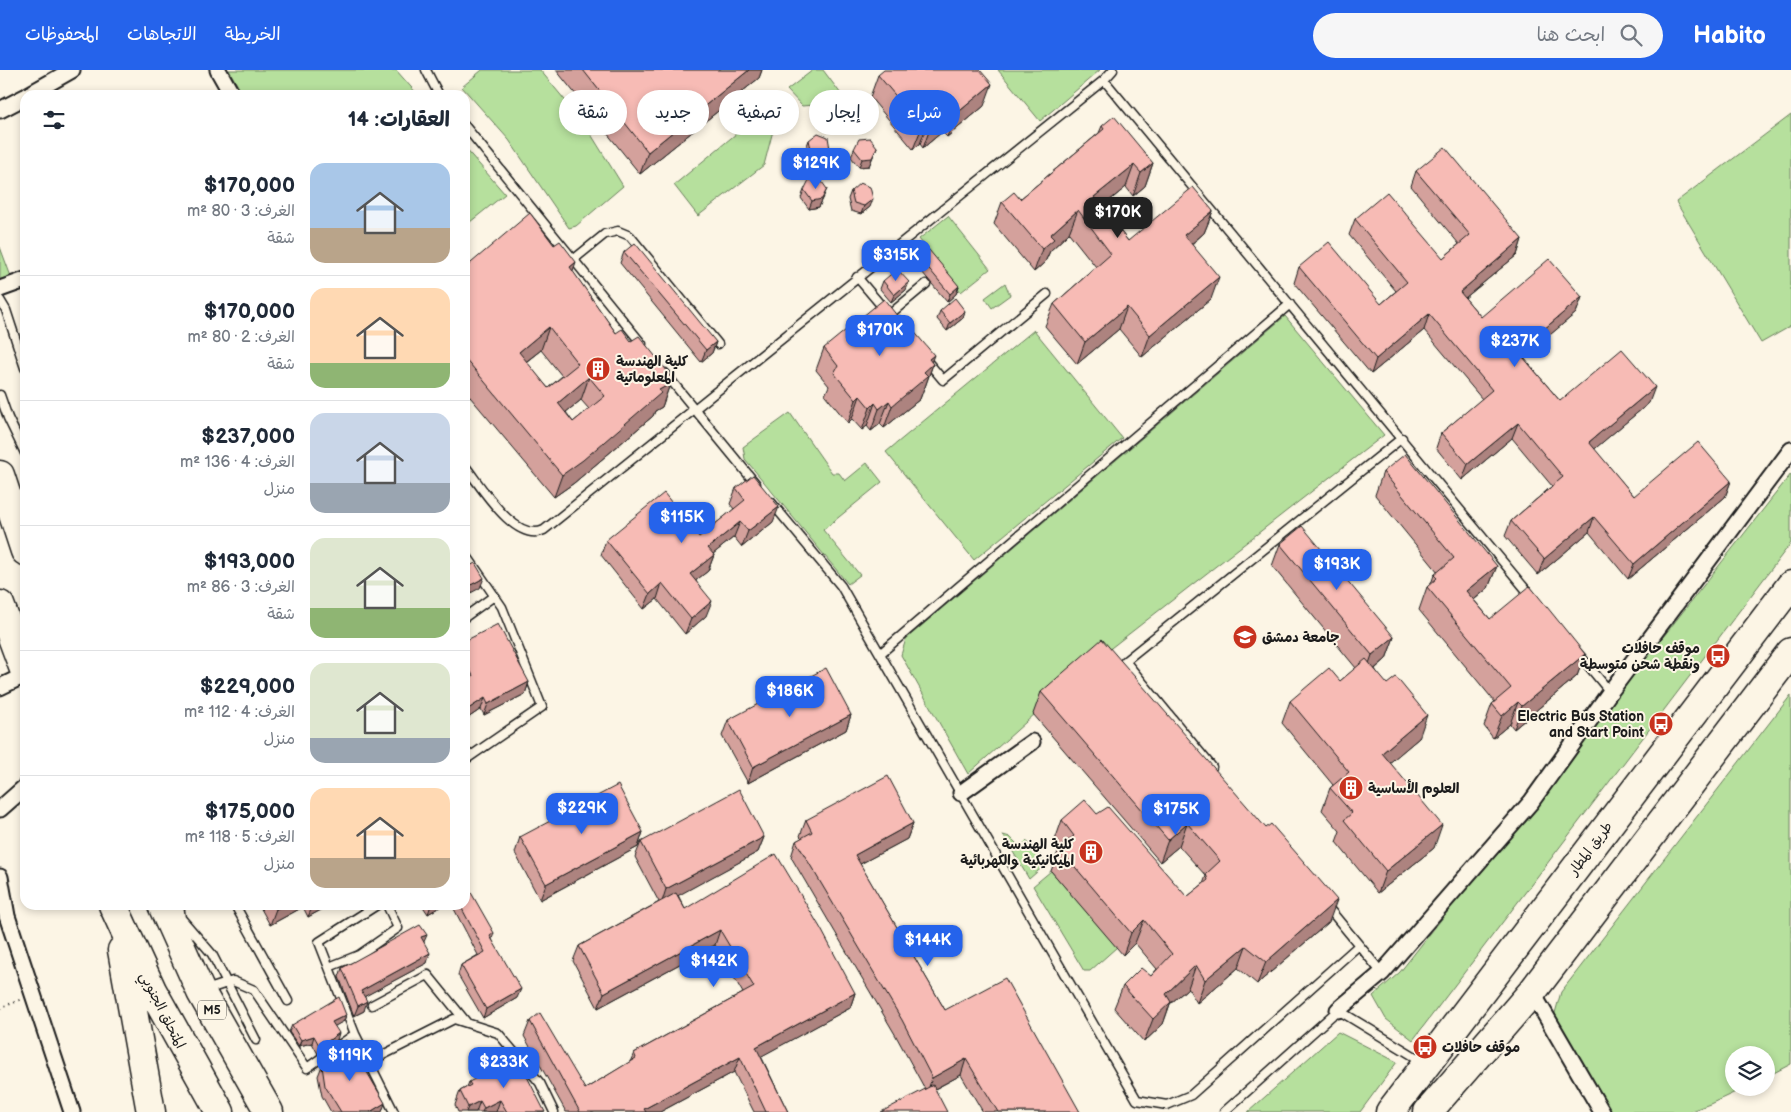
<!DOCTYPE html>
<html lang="ar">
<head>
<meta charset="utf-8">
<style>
  :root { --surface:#fff; --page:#f6f6f7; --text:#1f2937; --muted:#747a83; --line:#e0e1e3; --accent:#2563eb }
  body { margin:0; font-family:"Balsamiq Sans","Playpen Sans Arabic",sans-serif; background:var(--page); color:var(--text); direction:rtl; height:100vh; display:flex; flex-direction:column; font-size:19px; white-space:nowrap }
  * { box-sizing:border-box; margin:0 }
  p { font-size:16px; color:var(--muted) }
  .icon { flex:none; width:28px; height:28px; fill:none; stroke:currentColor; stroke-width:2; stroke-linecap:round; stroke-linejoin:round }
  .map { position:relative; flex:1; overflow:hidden; direction:ltr }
  .side { position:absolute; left:20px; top:20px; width:450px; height:820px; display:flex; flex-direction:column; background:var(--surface); border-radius:15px; box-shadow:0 2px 8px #0003; direction:rtl }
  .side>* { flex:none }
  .banner { position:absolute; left:485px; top:20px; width:475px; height:45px; direction:rtl; display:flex; gap:10px }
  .buttons { position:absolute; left:1725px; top:976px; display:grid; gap:10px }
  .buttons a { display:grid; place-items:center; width:50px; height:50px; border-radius:50%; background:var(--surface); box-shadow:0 2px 8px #0003; font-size:25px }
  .price { position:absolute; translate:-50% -42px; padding:0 11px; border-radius:10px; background:var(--accent); color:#fff; font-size:16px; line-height:32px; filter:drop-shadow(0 1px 2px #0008) }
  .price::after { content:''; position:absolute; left:50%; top:30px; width:15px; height:11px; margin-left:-8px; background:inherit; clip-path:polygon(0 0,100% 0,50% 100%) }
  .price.on { background:#222; color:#fff }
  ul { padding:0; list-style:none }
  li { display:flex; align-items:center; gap:15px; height:125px; padding:0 20px }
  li+li { border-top:1px solid var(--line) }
  li span { display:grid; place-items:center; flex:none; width:140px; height:100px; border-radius:15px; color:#555 }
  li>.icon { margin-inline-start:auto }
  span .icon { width:60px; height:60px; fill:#fffc; stroke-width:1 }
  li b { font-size:21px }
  h2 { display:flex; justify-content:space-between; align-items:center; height:60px; padding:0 20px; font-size:21px }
  .tag { padding:0 18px; border-radius:22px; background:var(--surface); box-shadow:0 2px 8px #0003; font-size:18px; line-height:45px }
  .tag.on { background:var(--accent); color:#fff }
  header { display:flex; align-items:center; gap:30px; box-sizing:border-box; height:70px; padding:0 25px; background:var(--accent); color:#fff }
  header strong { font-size:24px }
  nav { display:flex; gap:28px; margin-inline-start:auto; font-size:18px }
  .search { width:350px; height:45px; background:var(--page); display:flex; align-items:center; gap:12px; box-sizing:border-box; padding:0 18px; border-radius:28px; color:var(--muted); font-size:19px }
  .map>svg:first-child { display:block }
  .green { fill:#b6e09d; stroke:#697e5c }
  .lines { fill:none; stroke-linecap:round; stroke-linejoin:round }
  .lane-casing { stroke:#1c1c1c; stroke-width:11 }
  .street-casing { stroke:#1c1c1c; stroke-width:19 }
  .highway-casing { stroke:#1c1c1c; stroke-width:31 }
  .path { stroke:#1c1c1c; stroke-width:2.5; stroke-dasharray:1 4; stroke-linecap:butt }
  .lane { stroke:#fcf5e5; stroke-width:8 }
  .street { stroke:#fcf5e5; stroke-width:15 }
  .highway { stroke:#fcf5e5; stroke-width:28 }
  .wall { fill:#d4a19c; stroke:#1c1c1c; fill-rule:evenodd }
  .shaded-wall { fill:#ad837f; stroke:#1c1c1c }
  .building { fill:#f7bbb5; stroke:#1c1c1c; fill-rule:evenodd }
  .labels { text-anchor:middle; stroke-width:4; stroke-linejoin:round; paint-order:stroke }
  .shield { fill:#fcf5e5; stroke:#5f5d58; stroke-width:1 }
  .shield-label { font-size:12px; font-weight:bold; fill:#1c1c1c }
  .poi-label { font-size:14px; font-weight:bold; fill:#1c1c1c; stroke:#fcf5e5; text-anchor:start }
  .street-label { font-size:14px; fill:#1c1c1c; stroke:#fcf5e5 }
</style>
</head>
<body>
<header>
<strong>Habito</strong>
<div class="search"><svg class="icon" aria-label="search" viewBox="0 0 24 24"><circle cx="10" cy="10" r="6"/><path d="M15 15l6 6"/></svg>ابحث هنا</div>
<nav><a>الخريطة</a><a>الاتجاهات</a><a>المحفوظات</a></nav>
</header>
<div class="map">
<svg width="1791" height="1042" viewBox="0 0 1791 1042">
  <rect width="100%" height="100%" fill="#fcf5e5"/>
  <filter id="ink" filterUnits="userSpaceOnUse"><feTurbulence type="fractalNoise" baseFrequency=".02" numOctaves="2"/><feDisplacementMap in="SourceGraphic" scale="10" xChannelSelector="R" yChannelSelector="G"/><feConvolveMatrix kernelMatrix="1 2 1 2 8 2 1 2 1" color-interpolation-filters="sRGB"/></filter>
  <g filter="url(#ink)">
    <path class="green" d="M229,0H396L418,25H243Z
      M482,0H540L584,53L623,116L576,156L569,158L509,70L462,17Z
      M813,0H823L844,28L837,33L802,36L787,20Z
      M998,0H1100L1040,51Z
      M765,40L775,53L764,95L698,146L674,115Z
      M1791,45V256L1761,273L1676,132Z
      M465,78L505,124L465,156Z
      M948,146L990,199L961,222L919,169Z
      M0,177L13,212L0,211Z
      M1005,213L1010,225L992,238L985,228Z
      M1285,246L1384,365L1093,592L968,704L901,585L906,569Z
      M1034,260L1122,368L974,490L886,382Z
      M790,343L832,403H839L845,411L867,393L882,412L823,460L860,505L848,514L745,389L743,377Z
      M1791,404V473L1413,970L1386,949L1373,926L1400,902Z
      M1791,625V994L1766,1007V985H1734V1018H1744L1710,1034L1688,1042H1608L1553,950L1561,922Z
      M1003,765L1010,767L1020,777L1026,771L1036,779L1046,794L1029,809Z
      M1051,801L1117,877L1090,901H1084L1033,816Z
      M1338,962L1397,992L1360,1042H1248Z"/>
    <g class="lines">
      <defs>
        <path id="lane" d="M426,0L439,25
          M1104,10L1532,527
          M465,56L642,274
          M573,190L605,164L618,161L630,166L718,274
          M857,207L885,240
          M0,230L6,240L25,298
          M889,245L926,214
          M927,291L943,310L1047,224
          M665,303L756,414
          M0,325L8,348L25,383
          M465,396C481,416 515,474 544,460L1104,10L1113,0
          M771,432L841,516L1137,1030L1167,1035L1191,1025L1359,875
          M465,483L502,537L542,637L465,690
          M465,547L494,526
          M1577,582L1610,622
          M881,583L1290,234
          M1212,697L1125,591L1402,368
          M179,835L181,848L212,884L256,970
          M235,835L288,931
          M1326,835L1382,903
          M329,897L359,885L398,858L387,835
          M206,920L233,911L254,920L307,998L355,964L394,1042
          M372,935L428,905L467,953
          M355,964L319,872L377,835
          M369,992L454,949L498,963L540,1013L554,1042
          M1224,1042L1338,940L1422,991"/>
        <path id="street" d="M218,0L232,25
          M28,25L72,0
          M0,40L25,27
          M0,219L25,210
          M0,617L25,605
          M961,723L1032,672
          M0,739L25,717
          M0,807L7,846L72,1042
          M1532,922L1602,1042
          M1338,940L1382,903L1531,732L1610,622L1791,380"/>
        <path id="highway" d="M0,405L25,481
          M0,535L25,602
          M113,835L152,920L220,1042
          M162,835L201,922L269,1042
          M122,880L151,1042
          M1390,1042L1791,515
          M1428,1042L1532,922L1791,582"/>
      </defs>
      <use href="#lane" class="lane-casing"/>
      <use href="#street" class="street-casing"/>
      <use href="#highway" class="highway-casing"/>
      <path class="path" d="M0,938L20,930"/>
      <use href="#lane" class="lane"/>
      <use href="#street" class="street"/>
      <use href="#highway" class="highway"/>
    </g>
    <path class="wall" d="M556,0H762L759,8L640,104Z
      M878,5L984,36L947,67L942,62L923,78L920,74L913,79L870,27Z
      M1102,56L1153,93L1145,116L1133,126L1126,117L1102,137L1128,171L1213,141L1204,163L1192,174L1211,229L1142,287L1119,259L1077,294L1045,256L1054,234L1096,197L1069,163L1050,181L1045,192L1034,202L994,154L1002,132L1020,129L1099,63Z
      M809,70L830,79L828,86L819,94L809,90L806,78Z
      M877,77L869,96L859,97L851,87L854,79Z
      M1416,101L1522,169L1517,185L1465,228L1481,247L1582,227L1576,243L1523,287L1560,331L1649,333L1594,379L1634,426L1731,411L1725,427L1628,509L1589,462L1538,505L1505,466L1511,451L1552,416L1512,368L1462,410L1436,378L1441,363L1482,329L1424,260L1371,304L1294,213L1299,197L1381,234L1396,221L1349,165L1355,149L1443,188L1459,174L1411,116Z
      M804,120L824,127L819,137L809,139L801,128Z
      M851,121L870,137L861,144L851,141L848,129Z
      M624,182L716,272L712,283L701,292L620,193Z
      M920,188L959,216L956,224L947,232L917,196Z
      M465,198L573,202L616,263L631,271L670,314L662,337L655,341L653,346L574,413L554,427L465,321ZM541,280L562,306L548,318L526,292ZM581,330L589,339L573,352L566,342Z
      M883,211L906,220L891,232L880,219Z
      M940,241L963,248L947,261L937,249Z
      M824,278L931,292L933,294L925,317L924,318L920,329L884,358L880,354L871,361L867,356L862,360L852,349L848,353L825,325L829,316L816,300Z
      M1383,402L1497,496L1488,518L1474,530L1490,549L1585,584L1577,606L1514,659L1510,654L1493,668L1484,656L1492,634L1495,632L1419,540L1427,517L1431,514L1434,505L1438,502L1375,425Z
      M736,418L773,452L742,477L734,467L713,484L714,485L708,501L696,510L706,546L685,564L657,529L644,539L601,485L606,470L699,467L734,439L730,434Z
      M1280,474L1394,567L1386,589L1375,599L1419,668L1390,692L1434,778L1378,823L1336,772L1340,761L1322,740L1330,718L1333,715L1282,653L1290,631L1340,611L1356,598L1272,496Z
      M465,571L529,612L525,624L484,645L481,639L465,650Z
      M1041,622L1329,852L1257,914L1238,898L1197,933L1188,918L1170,934L1163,954L1144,972L1114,938L1123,916L1151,906L1157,899L1135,873L1123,885L1051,801L1059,779L1054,773L1062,750L1097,744L1187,827L1203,814L1206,806L1179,776L1160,792L1033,644Z
      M851,645L846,660L748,713L722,666L728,650Z
      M806,750L913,753L907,769L860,794L945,940L1080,1042H983L961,1005L935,1019H925L896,966L791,787L796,771L802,768L800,766Z
      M643,762L638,777L540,830L515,783L520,767Z
      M764,767L758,782L678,825L685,839L855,923L850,938L761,986L788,1042H754L734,1002L660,1042H566L524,966L530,951L585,1019L630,992L634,983L743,923L715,875L598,938L573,891L579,876L659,832L635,787L641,772Z
      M259,835H330L308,847L303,837L270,855Z
      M422,835H443L428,844Z
      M452,835H465L494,863L492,869L517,928L483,948L458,905L461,895L478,885Z
      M424,872L427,893L365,926L364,941L354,946L339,907L342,898Z
      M346,945L344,951L334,956L337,970L318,984L312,973L299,976L289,962L292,955Z
      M327,983L382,1042H331L322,1026L318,1006Z
      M469,1012L545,1042H458L455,1035L460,1021L467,1017Z"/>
    <path class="shaded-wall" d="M749,0H762L759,8L640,104L648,82Z
      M992,14L984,36L947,67L955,45Z
      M950,40L942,62L923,78L931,56Z
      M928,52L920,74L913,79L922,57Z
      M877,77L869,96L859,97L862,89Z
      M830,79L828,86L819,94L822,86Z
      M1153,93L1145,116L1133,126L1141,103Z
      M1134,95L1126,117L1086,150L1094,127Z
      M827,119L819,137L809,139L812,131Z
      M873,129L870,137L861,144L864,136Z
      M1078,140L1069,163L1050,181L1045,192L1034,202L1042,179L1050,165Z
      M1213,141L1204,163L1176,187L1184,165Z
      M1522,169L1517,185L1454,237L1460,222Z
      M576,192L568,215L570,197Z
      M1219,207L1211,229L1142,287L1150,265Z
      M909,212L906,220L891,232L894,225Z
      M959,216L956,224L947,232L950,224Z
      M1582,227L1576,243L1512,297L1518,281Z
      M1127,237L1119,259L1077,294L1085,272Z
      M965,241L963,248L947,261L950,253Z
      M1429,244L1424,260L1371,304L1376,289Z
      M549,257L541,280L510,304L519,282Z
      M716,272L712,283L701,292L706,280Z
      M934,285L929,298L933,294L925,317L924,318L920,329L884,358L892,336L929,289Z
      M589,307L581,330L550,355L558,333Z
      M670,314L662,337L655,341L653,346L574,413L554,427L562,405L659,320Z
      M1655,317L1649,333L1584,388L1589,372Z
      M860,326L852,349L848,353L856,330Z
      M889,331L880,354L871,361L879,339Z
      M875,333L867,356L862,360L870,338Z
      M1518,353L1512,368L1462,410L1468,394Z
      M1731,411L1725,427L1628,509L1634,494Z
      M779,437L773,452L742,477L748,461Z
      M1594,447L1589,462L1538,505L1544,489Z
      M740,452L734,467L702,493L708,478Z
      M714,485L708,501L685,519L690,504Z
      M1497,496L1488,518L1458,543L1466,521Z
      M484,508L480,518L465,526V518Z
      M662,513L657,529L644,539L650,524Z
      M712,531L706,546L685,564L691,549Z
      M1394,567L1386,589L1364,608L1372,585Z
      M1585,584L1577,606L1514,659L1522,636Z
      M529,612L525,624L484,645L488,634Z
      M485,628L481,639L465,650V641Z
      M1518,632L1510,654L1493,668L1502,646Z
      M851,645L846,660L748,713L753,697Z
      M1427,645L1419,668L1374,706L1382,683Z
      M913,753L907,769L849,800L855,785Z
      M1187,753L1179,776L1160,792L1168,770Z
      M1442,755L1434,778L1378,823L1386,801Z
      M643,762L638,777L540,830L546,814Z
      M764,767L758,782L661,835L666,819Z
      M1337,830L1329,852L1257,914L1266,892Z
      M284,835H304L303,837L270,855L276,839Z
      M313,835H330L308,847Z
      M431,835H443L428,844Z
      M1144,850L1135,873L1123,885L1131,863Z
      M720,860L715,875L598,938L604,923Z
      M427,865L423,874L421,867Z
      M1246,876L1238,898L1197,933L1205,910Z
      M430,883L427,893L358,930L361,921Z
      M1196,895L1188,918L1170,934L1163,954L1144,972L1153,949L1166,924Z
      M521,919L517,928L483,948L486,939Z
      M855,923L850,938L751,992L756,977Z
      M367,931L364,941L354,946L358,936Z
      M346,945L344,951L330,959L332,952Z
      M339,963L337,970L318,984L320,977Z
      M314,966L312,973L299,976L301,970Z
      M740,987L734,1002L660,1042H642L644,1039Z
      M966,989L961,1005L927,1023L932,1008Z
      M500,1030L496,1042H482L484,1038Z
      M480,1031L476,1042H466L468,1037Z
      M385,1033L382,1042H370Z"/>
    <path class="building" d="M583,0H749L648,82Z
      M884,0H980L992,14L955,45L950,40L931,56L928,52L922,57L878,5Z
      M1114,46L1153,93L1141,103L1134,95L1094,127L1128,171L1193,117L1213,141L1184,165L1219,207L1150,265L1127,237L1085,272L1054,234L1111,184L1078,140L1050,165L1054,169L1042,179L1002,132L1014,122L1020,129L1104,59L1102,56Z
      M818,63L828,67L830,79L822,86L812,83L809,70Z
      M870,68L877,77L872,88L862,89L854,79L859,69Z
      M1445,77L1522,169L1460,222L1481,247L1549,189L1582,227L1518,281L1560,331L1622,279L1655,317L1589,372L1634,426L1698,372L1731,411L1634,494L1594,447L1544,489L1511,451L1563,407L1518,353L1468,394L1441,363L1492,320L1429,244L1376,289L1299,197L1329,172L1381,234L1407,212L1355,149L1387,122L1443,188L1470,165L1416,101Z
      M820,109L827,119L822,129L812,131L804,120L809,110Z
      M860,113L870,117L873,129L864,136L854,133L851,121Z
      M530,143L554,175L560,171L576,192L570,197L616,263L622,259L631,271L639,266L668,302L671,309L670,314L659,320L661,323L583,390L562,405L465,288V198ZM549,257L578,294L548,318L519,282ZM589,307L605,326L573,352L558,333Z
      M635,173L716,272L706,280L624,182Z
      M929,180L959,216L950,224L920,188Z
      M897,199L909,212L894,225L883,211Z
      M955,228L965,241L950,253L940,241Z
      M884,229L898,247L900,245L934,285L929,289L933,294L924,302L928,306L892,336L889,331L879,339L875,333L870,338L860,326L856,330L834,303L838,296L824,278Z
      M1405,384L1497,496L1466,521L1490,549L1530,516L1585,584L1522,636L1518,632L1502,646L1492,634L1511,618L1427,517L1437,508L1434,505L1454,488L1383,402Z
      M753,405L779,437L748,461L740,452L708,478L714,485L690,504L712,531L691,549L662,513L650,524L606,470L664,423L699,467L745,430L736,418Z
      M1302,456L1394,567L1372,585L1280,474Z
      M475,493L484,508L465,518V499Z
      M498,554L529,612L488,634L485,628L465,641V611L473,606L465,590V571Z
      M1102,569L1266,758L1271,754L1337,830L1266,892L1246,876L1205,910L1196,895L1166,924L1171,932L1153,949L1123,916L1141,898L1151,906L1172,884L1144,850L1131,863L1059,778L1074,766L1062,750L1085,730L1097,744L1108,737L1187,827L1208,810L1206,804L1220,791L1187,753L1168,770L1041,622Z
      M1366,589L1387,614L1396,607L1427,645L1382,683L1442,755L1386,801L1344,750L1352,743L1330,718L1349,702L1290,631L1329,598L1340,611Z
      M826,598L851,645L753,697L728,650Z
      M888,706L913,753L855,785L945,940L1005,908L1080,1042H998L966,989L932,1008L902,950L796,771L812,762L806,750Z
      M618,715L643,762L546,814L520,767Z
      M739,719L764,767L666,819L641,772Z
      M776,784L821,859L855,923L756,977L788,1042H766L740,987L644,1039L646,1042H580L530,951L540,943L585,1019L636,988L634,983L754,917L720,860L604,923L579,876L676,823L685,839Z
      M465,812L494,863L490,866L521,919L486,939L461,895L485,882L460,835H465Z
      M274,835H284L276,839Z
      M420,855L427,865L421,867L430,883L361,921L367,931L358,936L342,898Z
      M339,927L346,945L332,952L339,963L320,977L314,966L301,970L292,955Z
      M346,970L358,994L361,992L385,1033L370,1042H341L325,1016L322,996L328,986L327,983Z
      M517,987L545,1042H507L500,1030L484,1038L480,1031L468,1037L460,1021L471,1015L469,1012Z
      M933,1015L947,1042H881Z"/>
  </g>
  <defs>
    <symbol id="building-disc" viewBox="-11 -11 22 22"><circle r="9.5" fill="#c8321e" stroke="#fcf5e5"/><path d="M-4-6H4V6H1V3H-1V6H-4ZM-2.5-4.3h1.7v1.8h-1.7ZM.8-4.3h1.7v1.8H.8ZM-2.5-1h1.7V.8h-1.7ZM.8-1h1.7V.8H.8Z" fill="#fff"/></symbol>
    <symbol id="university-disc" viewBox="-11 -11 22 22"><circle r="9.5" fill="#c8321e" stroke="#fcf5e5"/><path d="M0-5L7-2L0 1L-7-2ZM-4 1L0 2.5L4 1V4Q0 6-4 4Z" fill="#fff"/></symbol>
    <symbol id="bus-disc" viewBox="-11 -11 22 22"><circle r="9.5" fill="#c8321e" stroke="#fcf5e5"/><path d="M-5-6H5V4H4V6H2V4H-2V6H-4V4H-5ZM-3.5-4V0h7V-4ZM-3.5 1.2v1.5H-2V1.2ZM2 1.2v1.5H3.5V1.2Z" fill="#fff"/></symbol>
  </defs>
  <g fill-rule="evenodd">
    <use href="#building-disc" x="584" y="285" width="28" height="28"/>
    <use href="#university-disc" x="1231" y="553" width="28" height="28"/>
    <use href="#bus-disc" x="1704" y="572" width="28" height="28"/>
    <use href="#bus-disc" x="1647" y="640" width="28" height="28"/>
    <use href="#building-disc" x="1337" y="704" width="28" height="28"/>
    <use href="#building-disc" x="1077" y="768" width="28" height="28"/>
    <use href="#bus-disc" x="1411" y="963" width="28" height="28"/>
  </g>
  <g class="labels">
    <rect class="shield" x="198" y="930.5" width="28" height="19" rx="4"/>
    <g class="shield-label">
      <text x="212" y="944">M5</text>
    </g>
    <g class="poi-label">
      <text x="616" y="296">كلية الهندسة<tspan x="616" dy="16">المعلوماتية</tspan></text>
      <text x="1262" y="572">جامعة دمشق</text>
      <text x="1700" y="583" text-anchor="end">موقف حافلات<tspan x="1700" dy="16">ونقطة شحن متوسطة</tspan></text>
      <text x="1644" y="651" text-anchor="end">Electric Bus Station<tspan x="1644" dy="16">and Start Point</tspan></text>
      <text x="1368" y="723">العلوم الأساسية</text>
      <text x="1074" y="779" text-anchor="end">كلية الهندسة<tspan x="1074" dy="16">الميكانيكية والكهربائية</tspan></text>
      <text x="1442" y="982">موقف حافلات</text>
    </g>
    <g class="street-label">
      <text transform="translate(1590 778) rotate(-53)" y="5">طريق المطار</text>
      <text transform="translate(163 940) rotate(63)" y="5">المتحلق الجنوبي</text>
    </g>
  </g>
</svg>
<div class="buttons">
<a><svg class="icon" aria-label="layers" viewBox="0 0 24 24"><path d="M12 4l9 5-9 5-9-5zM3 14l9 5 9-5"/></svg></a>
</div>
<b class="price" style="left:816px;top:120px">$129K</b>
<b class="price on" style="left:1118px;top:169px">$170K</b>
<b class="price" style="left:896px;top:212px">$315K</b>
<b class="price" style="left:880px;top:287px">$170K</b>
<b class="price" style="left:1515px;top:298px">$237K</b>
<b class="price" style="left:682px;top:474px">$115K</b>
<b class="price" style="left:1337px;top:521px">$193K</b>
<b class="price" style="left:790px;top:648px">$186K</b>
<b class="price" style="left:582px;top:765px">$229K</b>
<b class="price" style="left:1176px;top:766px">$175K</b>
<b class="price" style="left:928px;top:897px">$144K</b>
<b class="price" style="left:714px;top:918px">$142K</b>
<b class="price" style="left:350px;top:1012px">$119K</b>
<b class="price" style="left:504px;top:1019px">$233K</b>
<div class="banner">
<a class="tag on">شراء</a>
<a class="tag">إيجار</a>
<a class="tag">تصفية</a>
<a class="tag">جديد</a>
<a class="tag">شقة</a>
</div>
<section class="side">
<h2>العقارات: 14<svg class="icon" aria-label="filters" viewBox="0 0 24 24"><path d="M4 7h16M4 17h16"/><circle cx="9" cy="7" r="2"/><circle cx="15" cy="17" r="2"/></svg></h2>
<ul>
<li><span style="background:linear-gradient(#a9c7e8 65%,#b9a48a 0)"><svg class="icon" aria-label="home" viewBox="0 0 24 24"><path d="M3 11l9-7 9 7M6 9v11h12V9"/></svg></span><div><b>$170,000</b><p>الغرف: 3 · 80 m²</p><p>شقة</p></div></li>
<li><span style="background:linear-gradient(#ffd9b3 75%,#8fb573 0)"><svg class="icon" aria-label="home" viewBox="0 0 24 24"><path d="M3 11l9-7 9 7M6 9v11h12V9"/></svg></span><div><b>$170,000</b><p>الغرف: 2 · 80 m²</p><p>شقة</p></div></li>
<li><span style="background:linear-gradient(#c9d6e8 70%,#9aa5b1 0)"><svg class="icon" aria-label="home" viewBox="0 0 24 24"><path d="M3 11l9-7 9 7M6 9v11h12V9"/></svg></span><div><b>$237,000</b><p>الغرف: 4 · 136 m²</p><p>منزل</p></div></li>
<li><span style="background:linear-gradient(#dfe7d0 70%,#8fb573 0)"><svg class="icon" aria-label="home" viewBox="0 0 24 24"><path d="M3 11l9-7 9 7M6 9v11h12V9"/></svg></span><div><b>$193,000</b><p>الغرف: 3 · 86 m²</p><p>شقة</p></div></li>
<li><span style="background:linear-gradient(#dfe7d0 75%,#9aa5b1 0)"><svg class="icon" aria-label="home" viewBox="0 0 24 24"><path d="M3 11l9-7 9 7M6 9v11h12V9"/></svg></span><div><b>$229,000</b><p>الغرف: 4 · 112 m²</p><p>منزل</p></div></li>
<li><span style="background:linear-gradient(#ffd9b3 70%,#b9a48a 0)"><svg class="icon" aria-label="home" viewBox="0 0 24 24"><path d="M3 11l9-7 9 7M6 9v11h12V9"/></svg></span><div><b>$175,000</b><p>الغرف: 5 · 118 m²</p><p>منزل</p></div></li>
</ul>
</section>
</div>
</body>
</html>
